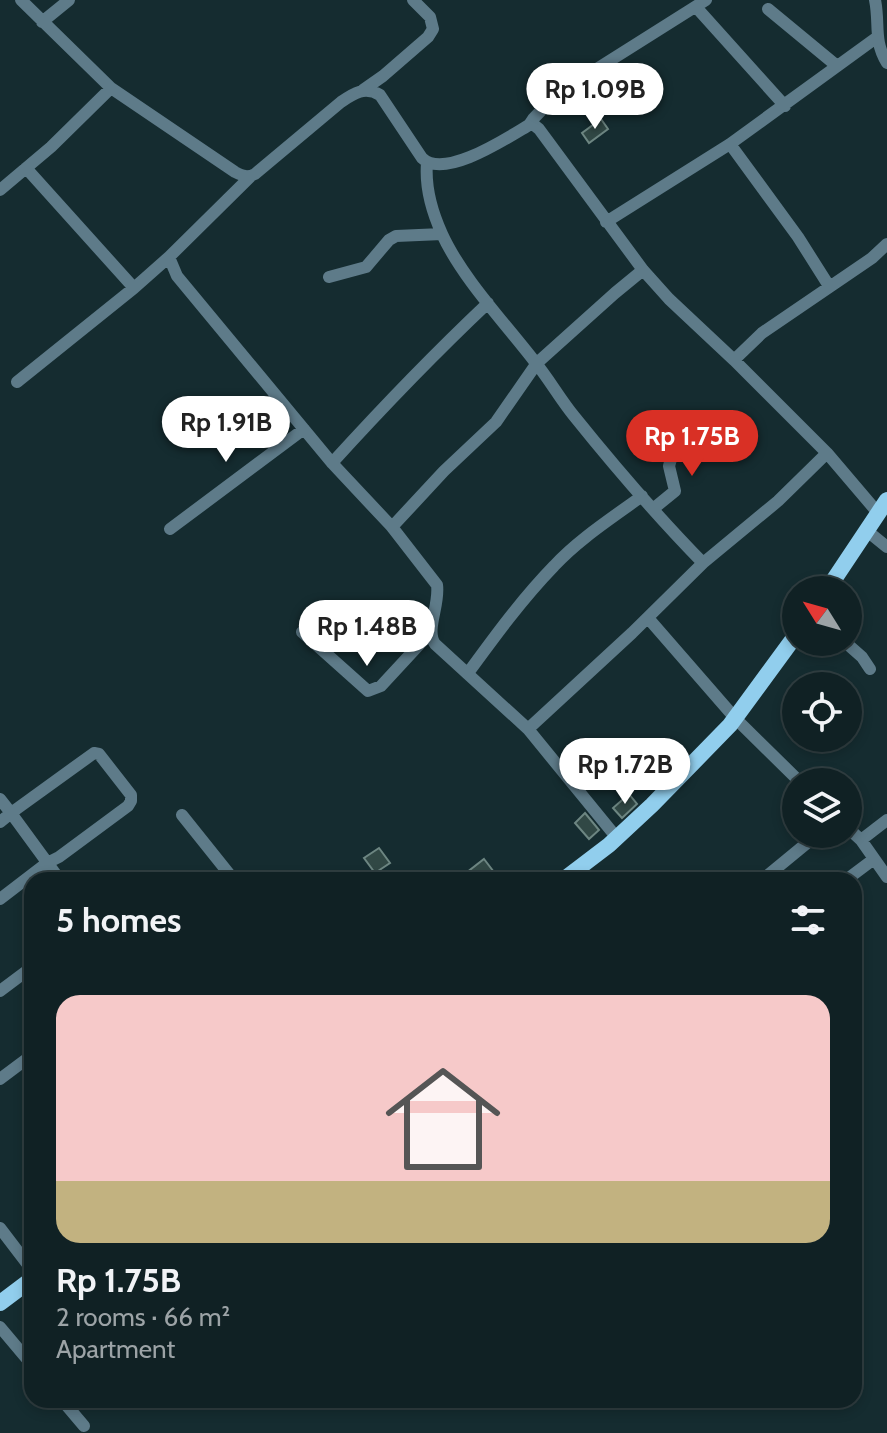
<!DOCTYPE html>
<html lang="en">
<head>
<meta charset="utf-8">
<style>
  :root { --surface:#102124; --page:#1e2e31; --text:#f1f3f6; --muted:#9ca3a6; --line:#303e41; --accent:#d93025 }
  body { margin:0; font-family:Cabin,sans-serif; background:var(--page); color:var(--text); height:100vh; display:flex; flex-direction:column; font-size:30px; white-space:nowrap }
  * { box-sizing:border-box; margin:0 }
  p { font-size:26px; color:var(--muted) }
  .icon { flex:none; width:44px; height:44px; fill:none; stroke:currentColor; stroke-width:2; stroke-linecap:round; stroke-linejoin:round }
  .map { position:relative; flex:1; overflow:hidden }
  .drawer { position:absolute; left:24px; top:872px; width:838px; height:536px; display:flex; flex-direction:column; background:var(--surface); border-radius:24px; box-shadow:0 4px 12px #0003,0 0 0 2px var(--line) }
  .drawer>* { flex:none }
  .needle { width:52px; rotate:307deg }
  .fabs { position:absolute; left:782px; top:576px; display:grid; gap:16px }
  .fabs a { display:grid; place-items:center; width:80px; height:80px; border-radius:50%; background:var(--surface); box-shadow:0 4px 12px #0003,0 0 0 2px var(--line); font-size:40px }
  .price { position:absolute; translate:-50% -68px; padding:0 18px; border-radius:28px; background:#fff; color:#222; font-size:26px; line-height:52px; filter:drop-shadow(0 2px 4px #0008) }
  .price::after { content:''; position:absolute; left:50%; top:48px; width:24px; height:18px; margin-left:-12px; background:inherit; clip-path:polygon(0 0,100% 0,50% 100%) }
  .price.current { background:var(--accent); color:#fff }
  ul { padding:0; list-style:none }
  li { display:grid; align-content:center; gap:16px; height:424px; padding:0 32px }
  li span { display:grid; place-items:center; height:248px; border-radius:24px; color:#555 }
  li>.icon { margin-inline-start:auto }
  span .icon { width:144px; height:144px; fill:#fffc; stroke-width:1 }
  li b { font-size:34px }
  h2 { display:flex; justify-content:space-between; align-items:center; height:96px; padding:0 32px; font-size:34px }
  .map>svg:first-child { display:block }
  .building { fill:#314845; stroke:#6d8682; stroke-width:2 }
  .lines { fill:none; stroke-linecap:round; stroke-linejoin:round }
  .minor { stroke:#5e7b89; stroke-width:12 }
  .major { stroke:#91ceed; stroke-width:16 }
</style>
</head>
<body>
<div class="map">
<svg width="887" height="1433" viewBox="0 0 887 1433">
  <rect width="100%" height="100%" fill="#152c30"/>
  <path class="building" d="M601,119L608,129L589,143L582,133Z
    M629,794L637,804L622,818L613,808Z
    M585,813L599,830L589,839L575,823Z
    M379,848L390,863L375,873L364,858Z
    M484,859L500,880H457Z"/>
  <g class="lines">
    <path class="minor" d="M21,0L111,88L235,172C243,176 247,178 255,174L341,102C354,93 365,86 380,95L422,158C444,180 507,138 529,125H534L539,129L643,270L669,299L734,360L762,333L872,258L887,244
      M875,0C880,24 873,40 887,63
      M696,7L785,106
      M768,9L837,66
      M42,22L69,0
      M363,90L383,76L428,37L433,29L430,17L413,0
      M529,125L533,119L557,94L706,0
      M730,144L798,237L829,286
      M427,163C425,187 432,212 442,234C462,278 505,323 535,362C549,379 560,399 574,416C615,467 658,517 703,563L632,633L528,729
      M26,168L134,288
      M250,177L169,257L177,276L332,463L392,527L437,585C440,605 425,630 435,644L528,729L617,838
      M0,190L51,147L111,88
      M606,222L730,144L876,38
      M329,277L366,267L389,240L396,236L442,234
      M734,360L827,453L878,513
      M17,382L134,288L169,257
      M332,463C382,408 434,354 488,303
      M653,509L675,491L669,466L671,459L715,425
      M392,527L444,471L496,422L537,363L615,293L643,270
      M170,529L304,429
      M866,530L887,547
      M703,563L778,501L827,453
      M648,618L735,718L800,782
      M302,632L368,691L381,686L430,633
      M845,642L862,657L870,669
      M468,673C495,636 522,599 554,566C579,539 612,518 642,496
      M0,799L11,813L0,822
      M182,815L234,880
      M848,828L861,840L887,877
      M861,840L887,820
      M762,880L818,834
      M846,880L874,859
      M0,899L47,863L59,857L128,806L131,801V795L99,754L94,753L11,813L60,880
      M0,991L32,967
      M0,1079L32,1055
      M0,1228L32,1270
      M0,1327L32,1365
      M62,1400L84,1426"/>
    <path class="major" d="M827,590L887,500
      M563,880L609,845L652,805L730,725L796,635
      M0,1303L32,1279"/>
  </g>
</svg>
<div class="fabs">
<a><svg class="needle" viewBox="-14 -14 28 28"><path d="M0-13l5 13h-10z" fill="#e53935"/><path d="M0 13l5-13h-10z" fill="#9ca3a6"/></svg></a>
<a><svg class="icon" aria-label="locate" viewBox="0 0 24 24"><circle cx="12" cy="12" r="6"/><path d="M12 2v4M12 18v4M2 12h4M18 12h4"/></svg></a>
<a><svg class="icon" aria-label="layers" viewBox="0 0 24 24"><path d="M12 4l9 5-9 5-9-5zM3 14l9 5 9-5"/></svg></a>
</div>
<b class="price" style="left:595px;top:131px">Rp 1.09B</b>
<b class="price" style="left:226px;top:464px">Rp 1.91B</b>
<b class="price current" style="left:692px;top:478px">Rp 1.75B</b>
<b class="price" style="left:367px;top:668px">Rp 1.48B</b>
<b class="price" style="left:625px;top:806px">Rp 1.72B</b>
<section class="drawer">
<h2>5 homes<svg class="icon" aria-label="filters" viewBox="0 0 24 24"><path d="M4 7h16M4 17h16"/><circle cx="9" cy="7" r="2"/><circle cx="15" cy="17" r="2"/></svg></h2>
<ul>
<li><span style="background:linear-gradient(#f6c9c9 75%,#c2b280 0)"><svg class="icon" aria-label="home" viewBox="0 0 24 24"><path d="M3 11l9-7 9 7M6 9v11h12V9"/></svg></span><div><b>Rp 1.75B</b><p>2 rooms · 66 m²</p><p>Apartment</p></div></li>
</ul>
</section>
</div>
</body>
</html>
